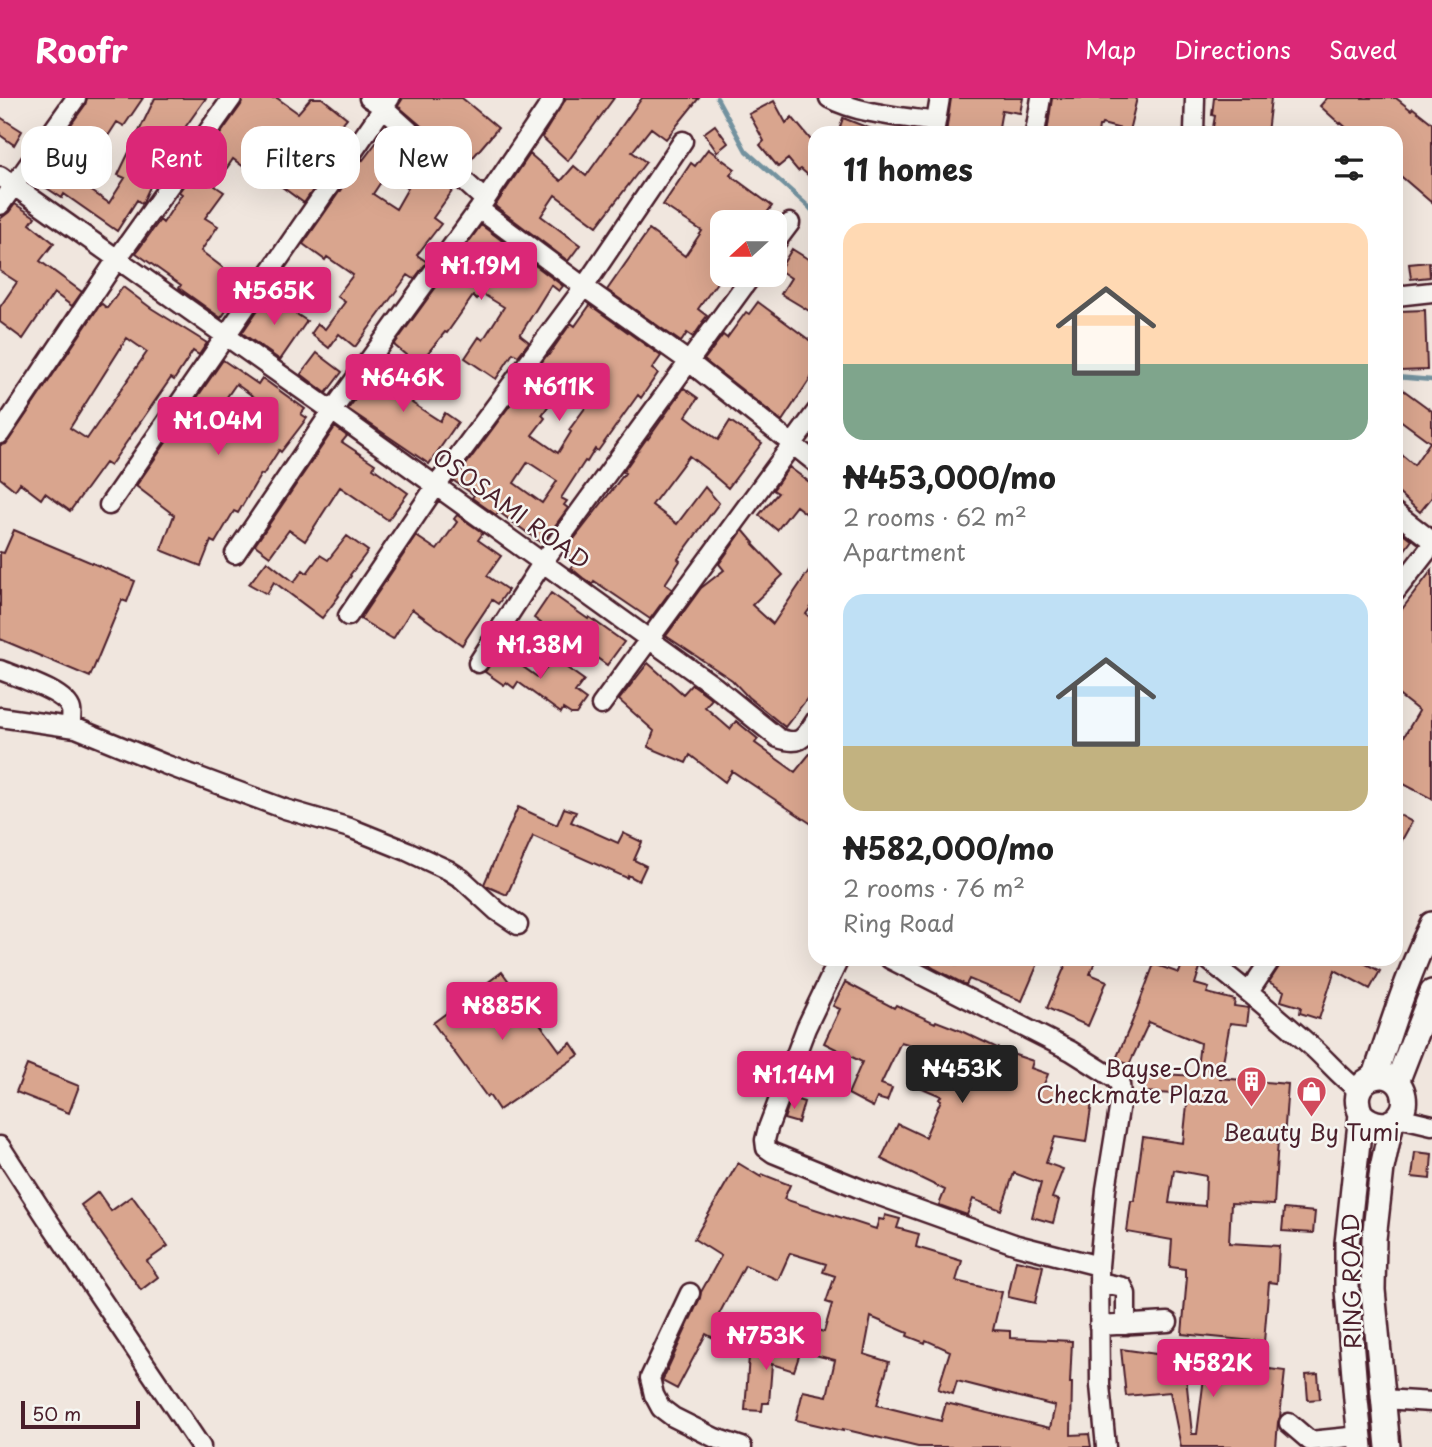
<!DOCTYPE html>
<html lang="en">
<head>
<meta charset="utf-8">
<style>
  :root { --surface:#fff; --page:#f6f6f6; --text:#222; --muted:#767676; --accent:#db2777 }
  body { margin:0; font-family:"Playpen Sans",sans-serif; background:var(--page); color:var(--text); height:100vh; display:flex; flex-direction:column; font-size:26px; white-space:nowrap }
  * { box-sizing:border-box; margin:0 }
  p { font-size:23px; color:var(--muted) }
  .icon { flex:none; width:38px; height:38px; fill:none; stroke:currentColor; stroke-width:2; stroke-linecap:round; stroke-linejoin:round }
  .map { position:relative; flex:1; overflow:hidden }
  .side { position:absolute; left:808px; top:28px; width:595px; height:840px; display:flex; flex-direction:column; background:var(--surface); border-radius:21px; box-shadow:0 7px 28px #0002 }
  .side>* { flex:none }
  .guide { position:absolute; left:21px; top:28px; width:665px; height:63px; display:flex; gap:14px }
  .needle { width:46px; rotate:249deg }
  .buttons { position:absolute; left:710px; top:112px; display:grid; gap:14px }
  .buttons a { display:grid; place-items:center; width:77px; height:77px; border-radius:14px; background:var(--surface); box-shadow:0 7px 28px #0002; font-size:35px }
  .scale { position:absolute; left:21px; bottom:18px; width:119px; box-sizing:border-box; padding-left:7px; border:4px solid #4a1f2b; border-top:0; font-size:19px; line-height:24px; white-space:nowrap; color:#4a1f2b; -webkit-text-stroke:5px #f6f6f2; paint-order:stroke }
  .price { position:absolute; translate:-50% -60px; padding:0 16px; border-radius:7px; background:var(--accent); color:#fff; font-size:23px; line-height:46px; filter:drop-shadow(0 2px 4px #0008) }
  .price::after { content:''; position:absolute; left:50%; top:42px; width:21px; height:16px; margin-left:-10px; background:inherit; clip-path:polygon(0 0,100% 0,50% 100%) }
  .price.on { background:#222; color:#fff }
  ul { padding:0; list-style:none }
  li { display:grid; align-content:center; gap:14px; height:371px; padding:0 35px }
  li span { display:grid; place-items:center; height:217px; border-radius:21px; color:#555 }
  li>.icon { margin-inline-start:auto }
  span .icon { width:126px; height:126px; fill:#fffc; stroke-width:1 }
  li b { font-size:30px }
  h2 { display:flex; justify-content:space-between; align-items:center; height:84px; padding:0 35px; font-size:30px }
  .chip { padding:0 24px; border-radius:21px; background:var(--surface); box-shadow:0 7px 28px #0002; font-size:24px; line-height:63px }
  .chip.on { background:var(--accent); color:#fff }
  header { display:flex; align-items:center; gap:42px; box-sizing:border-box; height:98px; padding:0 35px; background:var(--accent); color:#fff }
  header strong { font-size:33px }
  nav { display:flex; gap:38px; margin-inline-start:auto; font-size:24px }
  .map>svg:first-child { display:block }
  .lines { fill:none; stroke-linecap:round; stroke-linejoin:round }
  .stream { stroke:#73929f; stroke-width:4.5 }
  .building { fill:#d9a58e; stroke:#4a1f2b; stroke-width:2; fill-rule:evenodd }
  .minor-casing { stroke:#4a1f2b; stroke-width:23 }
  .major-casing { stroke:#4a1f2b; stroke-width:28 }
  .minor { stroke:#f6f6f2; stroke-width:18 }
  .major { stroke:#f6f6f2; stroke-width:23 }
  .labels { text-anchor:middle; stroke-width:5; stroke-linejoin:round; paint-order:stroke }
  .street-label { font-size:23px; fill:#4a1f2b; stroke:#f6f6f2 }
  .poi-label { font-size:23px; fill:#4a1f2b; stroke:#f6f6f2; text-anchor:end }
</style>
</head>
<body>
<header>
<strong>Roofr</strong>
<nav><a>Map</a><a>Directions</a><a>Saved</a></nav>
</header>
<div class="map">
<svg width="1432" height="1349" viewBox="0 0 1432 1349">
  <rect width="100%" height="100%" fill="#f0e6de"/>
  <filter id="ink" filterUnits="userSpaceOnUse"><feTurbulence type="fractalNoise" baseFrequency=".0143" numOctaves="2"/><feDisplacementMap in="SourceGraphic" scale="14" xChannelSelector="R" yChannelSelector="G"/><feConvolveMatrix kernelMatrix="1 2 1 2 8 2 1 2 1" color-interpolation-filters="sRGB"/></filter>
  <g filter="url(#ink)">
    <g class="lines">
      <path class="stream" d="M717,0L746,53L809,109L816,117
        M1396,279L1432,282"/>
    </g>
    <path class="building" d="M87,0H143L124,28L117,24L108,38L106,36L87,64L95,70L83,87L109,105L125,80L118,77L155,0H206L164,59L142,106L137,102L117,133L64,96L62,100L33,81L46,62L57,70L73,47L62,39L85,7Z
      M243,0H277L298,15L311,0H322L347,20L328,43L341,51L304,105L267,78L264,84L233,61L215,88L224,94L205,120L218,128L201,153L226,172L220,181L239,195L221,220L179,190L181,187L136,155L160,122L163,125L182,96L179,94L241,7Z
      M403,0H462L498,30L469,64L428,30L426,32L398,8Z
      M566,0H614L568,63L542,39Z
      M642,0H699L666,41L651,30L632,54L646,64L597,128L555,97L541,118L580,147L568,163L495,108L530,56L561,83L574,68L586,78Z
      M951,0H1023L1020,15L1002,12L998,35H946Z
      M1052,0H1137L1129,33L1102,26L1101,28H1099L1098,35H1047Z
      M1214,0H1271L1267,35H1212L1215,18L1212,17Z
      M1327,0H1396L1411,12L1413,10L1432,25V105L1396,74V35H1352L1341,25L1340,26L1320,8Z
      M774,3L786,25L792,19L816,48V84L801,71L798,73L788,61L778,69L760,47L764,43L749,16Z
      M0,19L22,33L14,47L0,37Z
      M843,20L879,34V35H838Z
      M715,27L728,45L717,54L704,35Z
      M382,37L397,49L396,50L453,92L433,120L441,126L417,157L427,164L414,181L408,177L355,249L339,236L329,250L311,236L318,226L325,231L345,204L337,198L353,177L327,159L325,162L303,146L362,61L363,62ZM387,75L408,90L396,111L373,96Z
      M708,51L735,71L730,77L772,108L760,124L752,118L748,124H723V176L698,211L707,218L703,223H704L693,239L687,235L681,244L607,192L649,132L685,158L702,133L663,107L691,65L695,68Z
      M15,106L35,119L30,126L54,145L40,163L82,194L72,208L54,195L23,241L0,224V209L17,184L0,173V121L9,114Z
      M481,127L563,188L559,193L551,187L520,237L529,244L518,258L513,255L496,281L465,260L479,239L483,242L504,209L481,195L477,201L473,198L447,235L445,234L418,267L394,247Z
      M792,151L816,166V217L781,196L791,180L779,172Z
      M1429,164L1430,179L1411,181L1409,166Z
      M123,189L151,210L207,245L199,257L193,253L174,282L171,280L110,368L105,365L70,413L45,395L41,401L20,385L15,392L0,380V347L6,346L9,342L100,207L102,206L107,210ZM127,240L147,254L87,341L70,330Z
      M268,197L307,223L280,262L242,235Z
      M758,204L816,247V272L782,323L704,262L723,237L727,240L746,214L749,216Z
      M590,207L661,258L652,271L658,275L641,300L638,297L598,353L595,351L587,364L585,363L561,400L567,403L564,407L568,410L546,440L544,438L540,444L499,414L496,417L472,400L474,397L454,383L547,257L548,258L571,225L575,228ZM574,272L599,291L569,332L571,334L558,355L532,337L545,320L542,317ZM528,364L557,383L542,405L514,385Z
      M1425,212L1427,272L1400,273L1399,213Z
      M317,255L342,274L326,295L301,276Z
      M223,262L258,286L262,280L305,311L301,316L307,320L281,354L279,352L263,377L261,376L238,415L234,413L215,445L211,443L201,468L161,452L174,417L136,388ZM236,286L261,304L255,312L264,319L246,342H243L213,319Z
      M380,269L402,286L413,271L428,281L412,305L440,323L445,315L458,324L429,366L348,311Z
      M684,290L698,300L686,318L718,342L730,323L762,345L728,390L714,378V377L689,358L652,407L677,426L705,389L719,405L678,461L680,463L665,486L672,491L650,521L594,483L592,486L583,480L571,470L576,464L564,454L625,375L623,374L647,340L648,341Z
      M1402,291L1432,313V399L1420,414L1396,393V352L1414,367L1430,344L1396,319V298Z
      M335,329L347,338L342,344L375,366L373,370L408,395L388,422L340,389L305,443L289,432L270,458L255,447Z
      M789,369L816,389V423L796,408L777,432L759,417L778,395L773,392Z
      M457,417L483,435L478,442L501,458L487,478L508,492L498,506L492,502L462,547L412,511L393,541L360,521L416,438L437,452L457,424L454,421Z
      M1396,430L1412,442L1396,464Z
      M14,432L135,483L127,504L122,502L90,579L0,541V454L4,455Z
      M743,432L754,445L753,446L783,477L752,507L773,526L816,462V502L806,516L816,524V589L785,629L748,599L732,582L666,538L701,490L724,472L719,466Z
      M347,438L368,453L350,477L351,478L338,497L339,498L322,520L274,484L267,496L249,486L267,463L294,484L303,472L307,475L320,457L328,462Z
      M1432,472V701L1396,682V652L1419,613L1396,595V519Z
      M551,495L588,521L589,519L624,544L607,567L558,532L556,536L534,520Z
      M502,549L522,563L519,566L539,580L553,560L584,582L575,594L586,602L576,616H571L563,611L561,615L518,584L514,590L506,584L504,587L485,574Z
      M648,565L683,596L692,586L707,597L712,601L705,609L730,631L736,623L758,641L755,645L795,674L816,648V729L732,673L725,684L690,657L686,665L648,649L654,633L619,602Z
      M518,709L557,727L564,710L576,714L571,724L618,745L623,735L642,744L634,762L646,768L639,783L628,777L627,780L533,738L507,797L486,788L484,786Z
      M1396,715L1412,724L1396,753Z
      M920,861H948L957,867L960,861H966L978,866L980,861H1040L1022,903L969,881L966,887L935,871Z
      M1068,861H1096L1090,876L1107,883L1088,928L1047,910Z
      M1184,861L1196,864L1200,870L1195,886L1209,890L1207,895L1235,902L1234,908L1249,910L1247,927L1230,925L1220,980L1288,986L1284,1041H1278L1274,1107L1231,1105L1229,1145L1279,1148L1277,1185L1269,1184L1264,1244L1182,1236L1187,1179H1185V1171L1170,1169L1172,1142L1127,1134L1131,1103H1134L1143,1039L1183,1045L1188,997L1144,994L1145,975L1196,978L1200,945L1149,924L1129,967L1116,961L1132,924L1154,866L1179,875ZM1174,1072L1206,1078L1205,1108L1169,1105Z
      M1282,861H1356L1380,873L1370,891L1335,872L1319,921L1300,915L1301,909L1281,903L1284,893L1269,884L1280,867Z
      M502,874L560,953L571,945L579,957L499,1012L489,997L487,999L433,925Z
      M845,884L894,910L896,907L935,925L936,923L959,932L1012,957V956L1033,963L1031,970L1048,976L1043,989L1085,996L1084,1003L1092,1004L1086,1044L1055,1039L1046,1065L1063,1071L1052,1100L1059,1102L1053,1125L1032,1119L1041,1085L1014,1075L1001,1112L973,1101L967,1117L939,1107L945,1092L881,1061L898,1026L925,1039L941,1002L939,1001L941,998L910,985L924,951L901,944L881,986L892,990L887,1003L877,1000L873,1009L848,996L862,964L824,945L840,911L833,908Z
      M27,967L79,988L69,1015L16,994Z
      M791,1000L804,1004L798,1025L784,1021Z
      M1415,1054L1432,1056L1430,1081L1412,1079Z
      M738,1065L761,1079L762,1076L790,1087L784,1101L876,1131L879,1121L884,1122L885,1117L900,1121L897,1130L919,1136L916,1149L962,1163L956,1183L1002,1194L993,1232L1010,1233V1240L1072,1243L1070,1285H1072L1071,1337L1089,1336L1091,1349H918L843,1331V1333L796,1322L803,1293L827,1298L835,1262L807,1255L814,1231L824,1234L832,1206L826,1204L835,1178L823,1174L826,1166L790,1155L778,1182L745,1167L717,1220L740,1232L731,1249L706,1236L677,1291L662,1283L700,1200L701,1194L721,1158L694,1141ZM871,1219L908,1235L907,1238L925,1245L926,1242L950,1253L938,1291L953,1296L957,1283L1055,1308L1050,1330L946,1305L941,1323L877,1307L889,1264L864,1256Z
      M98,1094L111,1113L132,1098L168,1148L147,1163L158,1179L141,1192L81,1107Z
      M1284,1111L1315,1114L1313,1135L1282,1133Z
      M1016,1162L1043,1168L1035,1205L1008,1199Z
      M788,1244L802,1249L794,1273L772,1266L769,1305H763L762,1313L745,1312L749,1258L738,1254L739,1249L785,1253Z
      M1121,1251L1184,1260L1192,1336H1197L1206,1263L1285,1273L1280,1319L1278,1324L1276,1349H1181L1170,1294L1126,1298Z
      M1318,1276L1320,1301L1308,1302L1306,1277Z"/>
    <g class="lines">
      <defs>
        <path id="minor" d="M369,0L383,9L485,102
          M829,0C859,16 903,19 936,24
          M934,35L940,0
          M1035,35L1041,0
          M1194,35L1195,0
          M0,78L332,313L714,588L778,640C801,648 804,640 816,622
          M0,107L76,0
          M479,111L584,189L688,263L816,365
          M775,145L790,125
          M1396,198L1432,194
          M0,336L117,161L232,0
          M109,407L390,0
          M1396,415L1432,443
          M235,456L332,313L479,111L554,0
          M1396,493L1432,447
          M348,518L436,388L584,189L683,43
          M478,565L543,464L752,177
          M0,572C17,579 67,594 71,612C72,617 71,624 70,629
          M601,607L816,314
          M0,619L76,630L164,666L285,711L350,730L407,753L448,772L462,781L497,813L518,827
          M839,861L806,930L768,1030L765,1042L766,1050L773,1055L866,1093L1017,1147L1099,1168
          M890,861L1071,953L1114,980L1120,986L1121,999L1106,1091L1099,1168L1100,1287L1106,1349
          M1207,861C1243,889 1277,918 1311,948C1327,962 1340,979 1358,992
          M1249,894L1271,861
          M1398,1019L1432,1027
          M0,1048L46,1119L201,1349
          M1099,1184L1123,1189L1126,1196V1227
          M690,1195L650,1280L654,1297L661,1310L673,1319L715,1340L742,1349
          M1099,1228L1168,1224
          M1383,1301L1432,1304
          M1289,1325L1310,1343L1360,1338"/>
        <path id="major" d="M1375,978C1392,927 1408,875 1432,826
          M1397,984L1432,894
          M1361,1016C1373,1028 1392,1031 1402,1013C1405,1008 1405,1004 1404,998C1398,963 1343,977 1361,1016L1347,1145V1192L1356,1302L1361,1349
          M1388,1349L1373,1192L1374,1141L1382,1070L1392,1023"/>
      </defs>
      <use href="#minor" class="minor-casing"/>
      <use href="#major" class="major-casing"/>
      <use href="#minor" class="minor"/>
      <use href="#major" class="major"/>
    </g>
  </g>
  <defs>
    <symbol id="building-pin" viewBox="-11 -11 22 30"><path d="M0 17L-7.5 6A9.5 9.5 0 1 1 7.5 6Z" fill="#d1495b" stroke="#f6f6f2"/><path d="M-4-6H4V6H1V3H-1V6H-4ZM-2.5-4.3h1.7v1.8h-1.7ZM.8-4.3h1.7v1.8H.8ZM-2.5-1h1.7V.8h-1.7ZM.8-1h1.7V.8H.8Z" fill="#fff"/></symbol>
    <symbol id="shop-pin" viewBox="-11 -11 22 30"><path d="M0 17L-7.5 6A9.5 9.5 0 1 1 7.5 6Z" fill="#d1495b" stroke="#f6f6f2"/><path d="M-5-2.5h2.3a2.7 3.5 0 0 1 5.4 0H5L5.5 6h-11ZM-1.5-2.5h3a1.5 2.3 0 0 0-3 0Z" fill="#fff"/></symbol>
  </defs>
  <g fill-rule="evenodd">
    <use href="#building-pin" x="1234" y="966" width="35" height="47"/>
    <use href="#shop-pin" x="1294" y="976" width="35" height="47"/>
  </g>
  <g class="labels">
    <g class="street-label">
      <text transform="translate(511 411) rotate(36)" y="8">OSOSAMI ROAD</text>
      <text transform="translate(1352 1183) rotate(-91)" y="8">RING ROAD</text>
    </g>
    <g class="poi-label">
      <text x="1228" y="979">Bayse-One<tspan x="1228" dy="26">Checkmate Plaza</tspan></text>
      <text x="1311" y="1043" text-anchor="middle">Beauty By Tumi</text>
    </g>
  </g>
</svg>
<div class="buttons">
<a><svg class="needle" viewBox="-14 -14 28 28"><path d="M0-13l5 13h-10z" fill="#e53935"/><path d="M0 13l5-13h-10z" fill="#767676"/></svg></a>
</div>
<div class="scale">50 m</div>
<b class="price" style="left:481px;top:204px">₦1.19M</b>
<b class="price" style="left:274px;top:229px">₦565K</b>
<b class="price" style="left:403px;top:316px">₦646K</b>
<b class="price" style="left:559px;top:325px">₦611K</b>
<b class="price" style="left:218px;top:359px">₦1.04M</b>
<b class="price" style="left:540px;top:583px">₦1.38M</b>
<b class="price" style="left:502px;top:944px">₦885K</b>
<b class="price on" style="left:962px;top:1007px">₦453K</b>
<b class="price" style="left:794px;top:1013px">₦1.14M</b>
<b class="price" style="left:766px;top:1274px">₦753K</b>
<b class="price" style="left:1213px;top:1301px">₦582K</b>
<div class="guide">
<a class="chip">Buy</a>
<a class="chip on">Rent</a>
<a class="chip">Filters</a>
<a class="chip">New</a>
</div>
<section class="side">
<h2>11 homes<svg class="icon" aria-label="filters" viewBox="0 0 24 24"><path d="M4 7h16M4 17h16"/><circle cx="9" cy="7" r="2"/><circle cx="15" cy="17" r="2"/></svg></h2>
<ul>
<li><span style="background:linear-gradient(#ffd9b3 65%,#7fa58c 0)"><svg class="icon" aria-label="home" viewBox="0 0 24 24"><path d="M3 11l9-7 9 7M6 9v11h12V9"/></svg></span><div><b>₦453,000/mo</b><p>2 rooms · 62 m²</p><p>Apartment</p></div></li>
<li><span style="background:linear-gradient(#bfe0f5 70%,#c2b280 0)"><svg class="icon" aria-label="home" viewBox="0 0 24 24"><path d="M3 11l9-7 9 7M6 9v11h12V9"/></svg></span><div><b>₦582,000/mo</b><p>2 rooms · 76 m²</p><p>Ring Road</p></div></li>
</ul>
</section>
</div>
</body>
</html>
